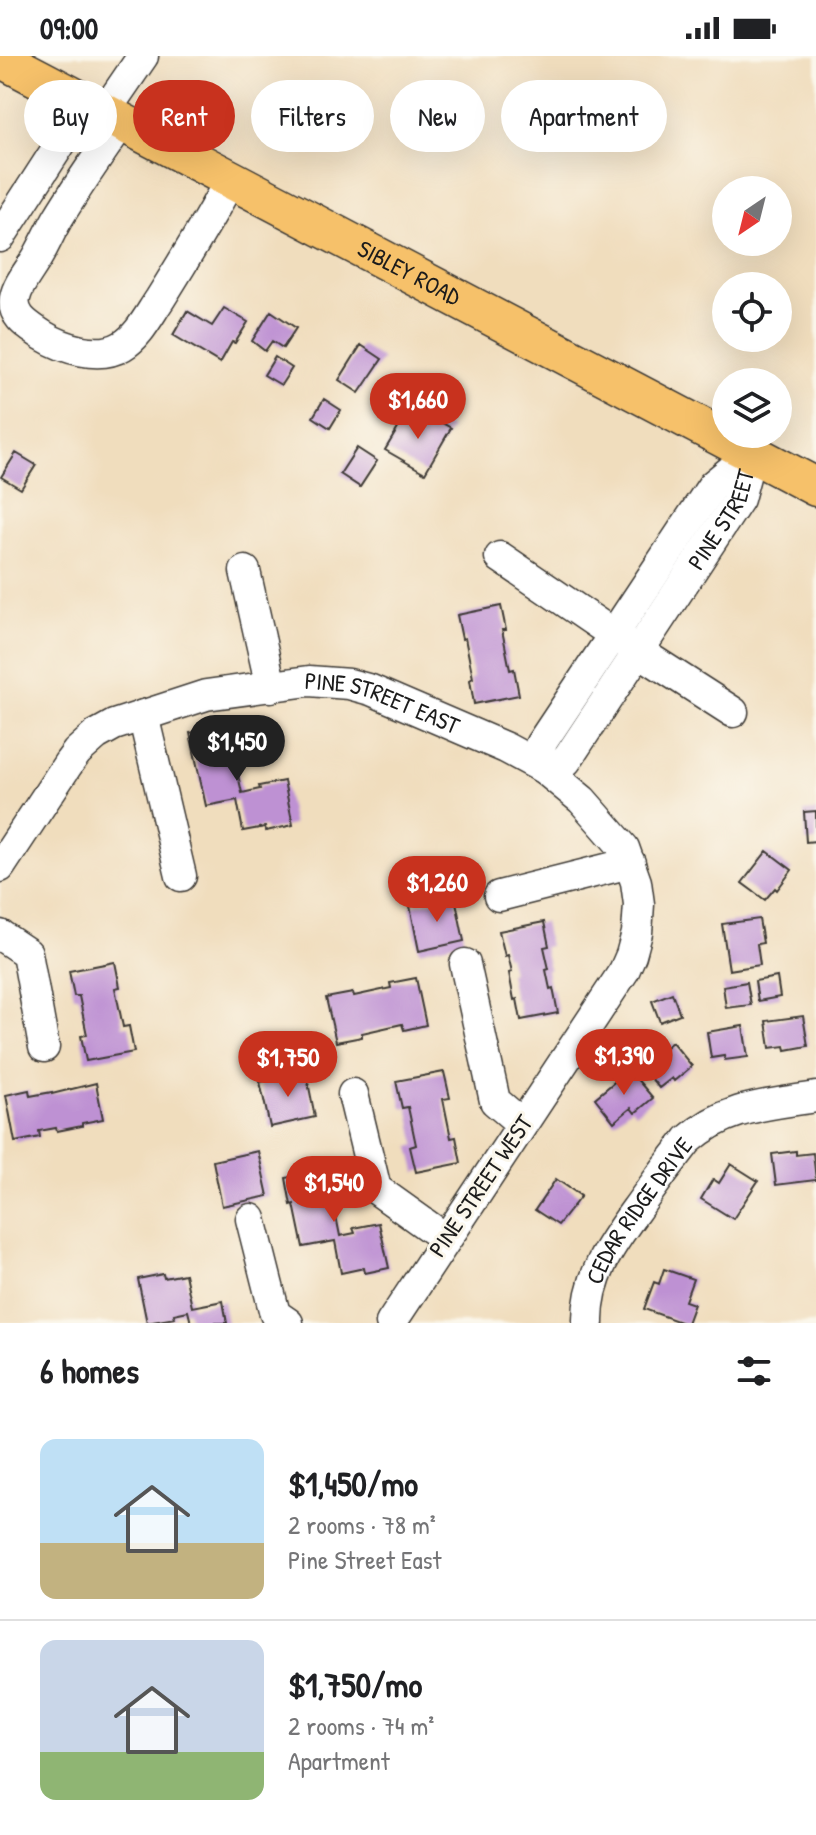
<!DOCTYPE html>
<html lang="en">
<head>
<meta charset="utf-8">
<style>
  :root { --surface:#fff; --page:#f6f6f6; --text:#202124; --muted:#757577; --line:#e0e0e0; --accent:#c8321e }
  body { margin:0; font-family:"Patrick Hand",sans-serif; background:var(--page); color:var(--text); height:100vh; display:flex; flex-direction:column; font-size:30px; white-space:nowrap }
  * { box-sizing:border-box; margin:0 }
  p { font-size:26px; color:var(--muted) }
  .icon { flex:none; width:44px; height:44px; fill:none; stroke:currentColor; stroke-width:2; stroke-linecap:round; stroke-linejoin:round }
  .map { position:relative; height:1267px; overflow:hidden }
  .panel { display:flex; flex-direction:column; background:var(--surface); flex:1 }
  .panel>* { flex:none }
  .top-card { position:absolute; left:24px; top:24px; width:768px; height:72px; display:flex; gap:16px }
  .needle { width:52px; rotate:215deg }
  .tools { position:absolute; left:712px; top:120px; display:grid; gap:16px }
  .tools a { display:grid; place-items:center; width:80px; height:80px; border-radius:50%; background:var(--surface); box-shadow:0 8px 32px #0002; font-size:40px }
  .price { position:absolute; translate:-50% -68px; padding:0 18px; border-radius:28px; background:var(--accent); color:#fff; font-size:26px; line-height:52px; filter:drop-shadow(0 2px 4px #0008) }
  .price::after { content:''; position:absolute; left:50%; top:48px; width:24px; height:18px; margin-left:-12px; background:inherit; clip-path:polygon(0 0,100% 0,50% 100%) }
  .price.selected { background:#222; color:#fff }
  ul { padding:0; list-style:none }
  li { display:flex; align-items:center; gap:24px; height:200px; padding:0 40px }
  li+li { border-top:2px solid var(--line) }
  li span { display:grid; place-items:center; flex:none; width:224px; height:160px; border-radius:16px; color:#555 }
  li>.icon { margin-inline-start:auto }
  span .icon { width:96px; height:96px; fill:#fffc; stroke-width:1 }
  li b { font-size:34px }
  h2 { display:flex; justify-content:space-between; align-items:center; height:96px; padding:0 40px; font-size:34px }
  .chip { padding:0 28px; border-radius:36px; background:var(--surface); box-shadow:0 8px 32px #0002; font-size:28px; line-height:72px }
  .chip.selected { background:var(--accent); color:#fff }
  .status { display:flex; justify-content:space-between; align-items:center; height:56px; padding:0 40px; background:var(--surface); direction:ltr }
  .status svg { height:22px; fill:currentColor }
  .map>svg:first-child { display:block }
  .building { fill:#be91d3 }
  .lines { fill:none; stroke-linecap:round; stroke-linejoin:round }
  .minor-casing { stroke:#3c3934; stroke-width:33 }
  .major-casing { stroke:#3c3934; stroke-width:41 }
  .minor { stroke:#fff; stroke-width:30 }
  .major { stroke:#f6c16b; stroke-width:38 }
  .labels { text-anchor:middle; stroke-width:6; stroke-linejoin:round; paint-order:stroke }
  .street-label { font-size:24px; fill:#1c1c1c; stroke:#fbf7ec }
</style>
</head>
<body>
<div class="status"><b>09:00</b><svg viewBox="0 0 49 12"><path d="M0 12V9h3v3zM5 12V6h3v6zM10 12V3h3v9zM15 12V0h3v12zM26 1h20v11H26zM47 4h2v5h-2z"/></svg></div>
<div class="map">
<svg width="816" height="1267" viewBox="0 0 816 1267">
  <rect width="100%" height="100%" fill="#fbf7ec"/>
  <filter id="ink" filterUnits="userSpaceOnUse"><feTurbulence type="fractalNoise" baseFrequency=".0125" numOctaves="2"/><feDisplacementMap in="SourceGraphic" scale="16" xChannelSelector="R" yChannelSelector="G"/><feConvolveMatrix kernelMatrix="1 2 1 2 8 2 1 2 1" color-interpolation-filters="sRGB"/></filter>
  <filter id="wash" filterUnits="userSpaceOnUse"><feTurbulence type="fractalNoise" baseFrequency=".006" numOctaves="4" result="noise"/><feDisplacementMap in="SourceGraphic" scale="32" xChannelSelector="R" yChannelSelector="G"/><feGaussianBlur stdDeviation="1.8" result="paint"/><feColorMatrix in="noise" values="0 0 0 0 0 0 0 0 0 0 0 0 0 0 0 0 0 1.4 0 .05"/><feComposite in="paint" operator="in"/></filter>
  <g filter="url(#wash)">
    <rect width="100%" height="100%" fill="#f0ddbd"/>
    <g id="blocks">
      <path class="building" d="M224,252L248,266L235,287L232,286L220,307L173,279L187,255L212,270Z
        M271,255L296,272L283,292L272,285L265,295L252,285Z
        M361,289L382,303L359,337L339,324Z
        M275,301L292,312L281,329L264,319Z
        M324,343L341,354L330,372L313,361Z
        M426,358L451,372L425,417L385,394L406,359L421,368Z
        M357,392L377,405L360,431L340,418Z
        M16,397L36,409L21,433L1,421Z
        M501,550L506,574H502L510,614L514,613L519,639L474,648L470,624L473,622L465,582L462,583L457,559Z
        M230,668L236,695L233,696L242,737L260,733L259,730L284,725L293,769L266,775L265,771L243,775L237,744L206,750L190,677Z
        M816,755V785L806,786L804,756Z
        M767,795L792,814L777,834L775,832L765,844L742,827Z
        M455,841L464,885L419,895L410,850Z
        M759,863L763,887L757,888L760,909L729,914L722,868Z
        M544,866L549,890L544,891L549,913L546,914L550,933L553,932L558,957L521,964L517,943L514,944L509,917L512,916L508,899L505,900L499,875Z
        M115,906L120,931L115,932L123,971L129,970L134,996L86,1005L81,980L87,979L79,940H74L69,915Z
        M777,921L780,941L758,945L755,925Z
        M416,922L426,969L404,974L402,968L362,977V981L336,986L326,942L353,937L354,940L391,932L390,927Z
        M747,926L751,949L726,952L723,930Z
        M672,937L680,958L660,966L652,945Z
        M803,960L808,990L786,994L785,990L770,992L766,965Z
        M743,970L748,1001L725,1004L724,1000L711,1002L707,976Z
        M672,986L692,1010L674,1025L672,1022L659,1032L642,1011Z
        M629,1014L653,1042L635,1057L631,1052L614,1066L595,1042Z
        M306,1016L315,1061L270,1071L260,1026Z
        M444,1016L450,1042L443,1043L451,1082L456,1081L461,1107L416,1116L410,1091L416,1089L408,1051L402,1052L396,1025Z
        M96,1027L103,1063L82,1067V1070L57,1075L56,1072L39,1075L40,1081L15,1086L6,1039L29,1034L30,1040L52,1036V1038Z
        M258,1095L268,1140L222,1150L213,1105Z
        M796,1095V1099L813,1097L816,1124L776,1129L772,1098Z
        M731,1108L758,1125L733,1163L701,1143L713,1123L719,1127Z
        M330,1113L336,1139L332,1140L340,1180L355,1177L353,1172L379,1167L389,1212L365,1217L364,1212L341,1217L335,1185L303,1191L294,1148L291,1149L286,1122Z
        M556,1123L581,1140L558,1169L535,1154Z
        M664,1213L693,1223L685,1245L694,1248L687,1267H683L644,1253L654,1226L659,1228Z
        M163,1218L164,1222L185,1218L192,1251L223,1245L227,1267H191L188,1255L174,1258L175,1262L147,1267L138,1223Z"/>
    </g>
  </g>
  <g filter="url(#ink)">
    <use href="#blocks" fill-opacity="0" stroke="#3c3934" stroke-width="2"/>
    <g class="lines">
      <defs>
        <g id="minor">
          <path d="M104,57L143,0"/>
          <path d="M122,66C100,98 78,129 58,162C51,174 45,188 38,200C31,213 18,227 15,242C11,260 29,270 42,279C63,292 99,304 122,290C139,280 149,259 160,243C185,203 209,164 231,122"/>
          <path d="M0,181L86,48"/>
          <path d="M500,501L638,595L733,656"/>
          <path d="M245,515L271,631"/>
          <path d="M143,659L181,820"/>
          <path id="s1" d="M543,712L566,705L739,443L751,398"/>
          <path d="M543,712L540,689L614,578L713,429L751,398"/>
          <path id="s2" d="M0,811L68,708L77,696L96,679L114,669L206,639L309,625L349,628L371,634L506,692L543,712L582,744L624,792L636,826L639,848L637,877L631,899L624,915L391,1267"/>
          <path d="M499,840L630,807"/>
          <path d="M0,879L27,897L44,991"/>
          <path d="M465,908L495,1045L522,1068"/>
          <path d="M353,1038L376,1133L446,1183"/>
          <path d="M251,1163L275,1258L288,1267"/>
          <path id="s3" d="M588,1267C587,1217 615,1183 643,1144C657,1124 672,1104 688,1084C726,1050 767,1049 816,1041"/>
        </g>
        <g id="major">
          <path id="s4" d="M0,2L816,431"/>
        </g>
      </defs>
      <use href="#minor" class="minor-casing"/>
      <use href="#major" class="major-casing"/>
      <use href="#minor" class="minor"/>
      <use href="#major" class="major"/>
    </g>
  </g>
  <g class="labels">
    <g class="street-label">
      <text dy="8" stroke="none"><textPath href="#s4" startOffset="462">SIBLEY ROAD</textPath></text>
      <text dy="8" stroke="none"><textPath href="#s1" startOffset="312">PINE STREET</textPath></text>
      <text dy="8" stroke="none"><textPath href="#s2" startOffset="462">PINE STREET EAST</textPath></text>
      <text transform="translate(481 1130) rotate(-56)" y="8">PINE STREET WEST</text>
      <text dy="8" stroke="none"><textPath href="#s3" startOffset="126">CEDAR RIDGE DRIVE</textPath></text>
    </g>
  </g>
</svg>
<div class="tools">
<a><svg class="needle" viewBox="-14 -14 28 28"><path d="M0-13l5 13h-10z" fill="#e53935"/><path d="M0 13l5-13h-10z" fill="#757577"/></svg></a>
<a><svg class="icon" aria-label="locate" viewBox="0 0 24 24"><circle cx="12" cy="12" r="6"/><path d="M12 2v4M12 18v4M2 12h4M18 12h4"/></svg></a>
<a><svg class="icon" aria-label="layers" viewBox="0 0 24 24"><path d="M12 4l9 5-9 5-9-5zM3 14l9 5 9-5"/></svg></a>
</div>
<b class="price" style="left:418px;top:385px">$1,660</b>
<b class="price selected" style="left:237px;top:727px">$1,450</b>
<b class="price" style="left:437px;top:868px">$1,260</b>
<b class="price" style="left:624px;top:1041px">$1,390</b>
<b class="price" style="left:288px;top:1043px">$1,750</b>
<b class="price" style="left:334px;top:1168px">$1,540</b>
<div class="top-card">
<a class="chip">Buy</a>
<a class="chip selected">Rent</a>
<a class="chip">Filters</a>
<a class="chip">New</a>
<a class="chip">Apartment</a>
</div>
</div>
<section class="panel">
<h2>6 homes<svg class="icon" aria-label="filters" viewBox="0 0 24 24"><path d="M4 7h16M4 17h16"/><circle cx="9" cy="7" r="2"/><circle cx="15" cy="17" r="2"/></svg></h2>
<ul>
<li><span style="background:linear-gradient(#bfe0f5 65%,#c2b280 0)"><svg class="icon" aria-label="home" viewBox="0 0 24 24"><path d="M3 11l9-7 9 7M6 9v11h12V9"/></svg></span><div><b>$1,450/mo</b><p>2 rooms · 78 m²</p><p>Pine Street East</p></div></li>
<li><span style="background:linear-gradient(#c9d6e8 70%,#8fb573 0)"><svg class="icon" aria-label="home" viewBox="0 0 24 24"><path d="M3 11l9-7 9 7M6 9v11h12V9"/></svg></span><div><b>$1,750/mo</b><p>2 rooms · 74 m²</p><p>Apartment</p></div></li>
</ul>
</section>
</body>
</html>
